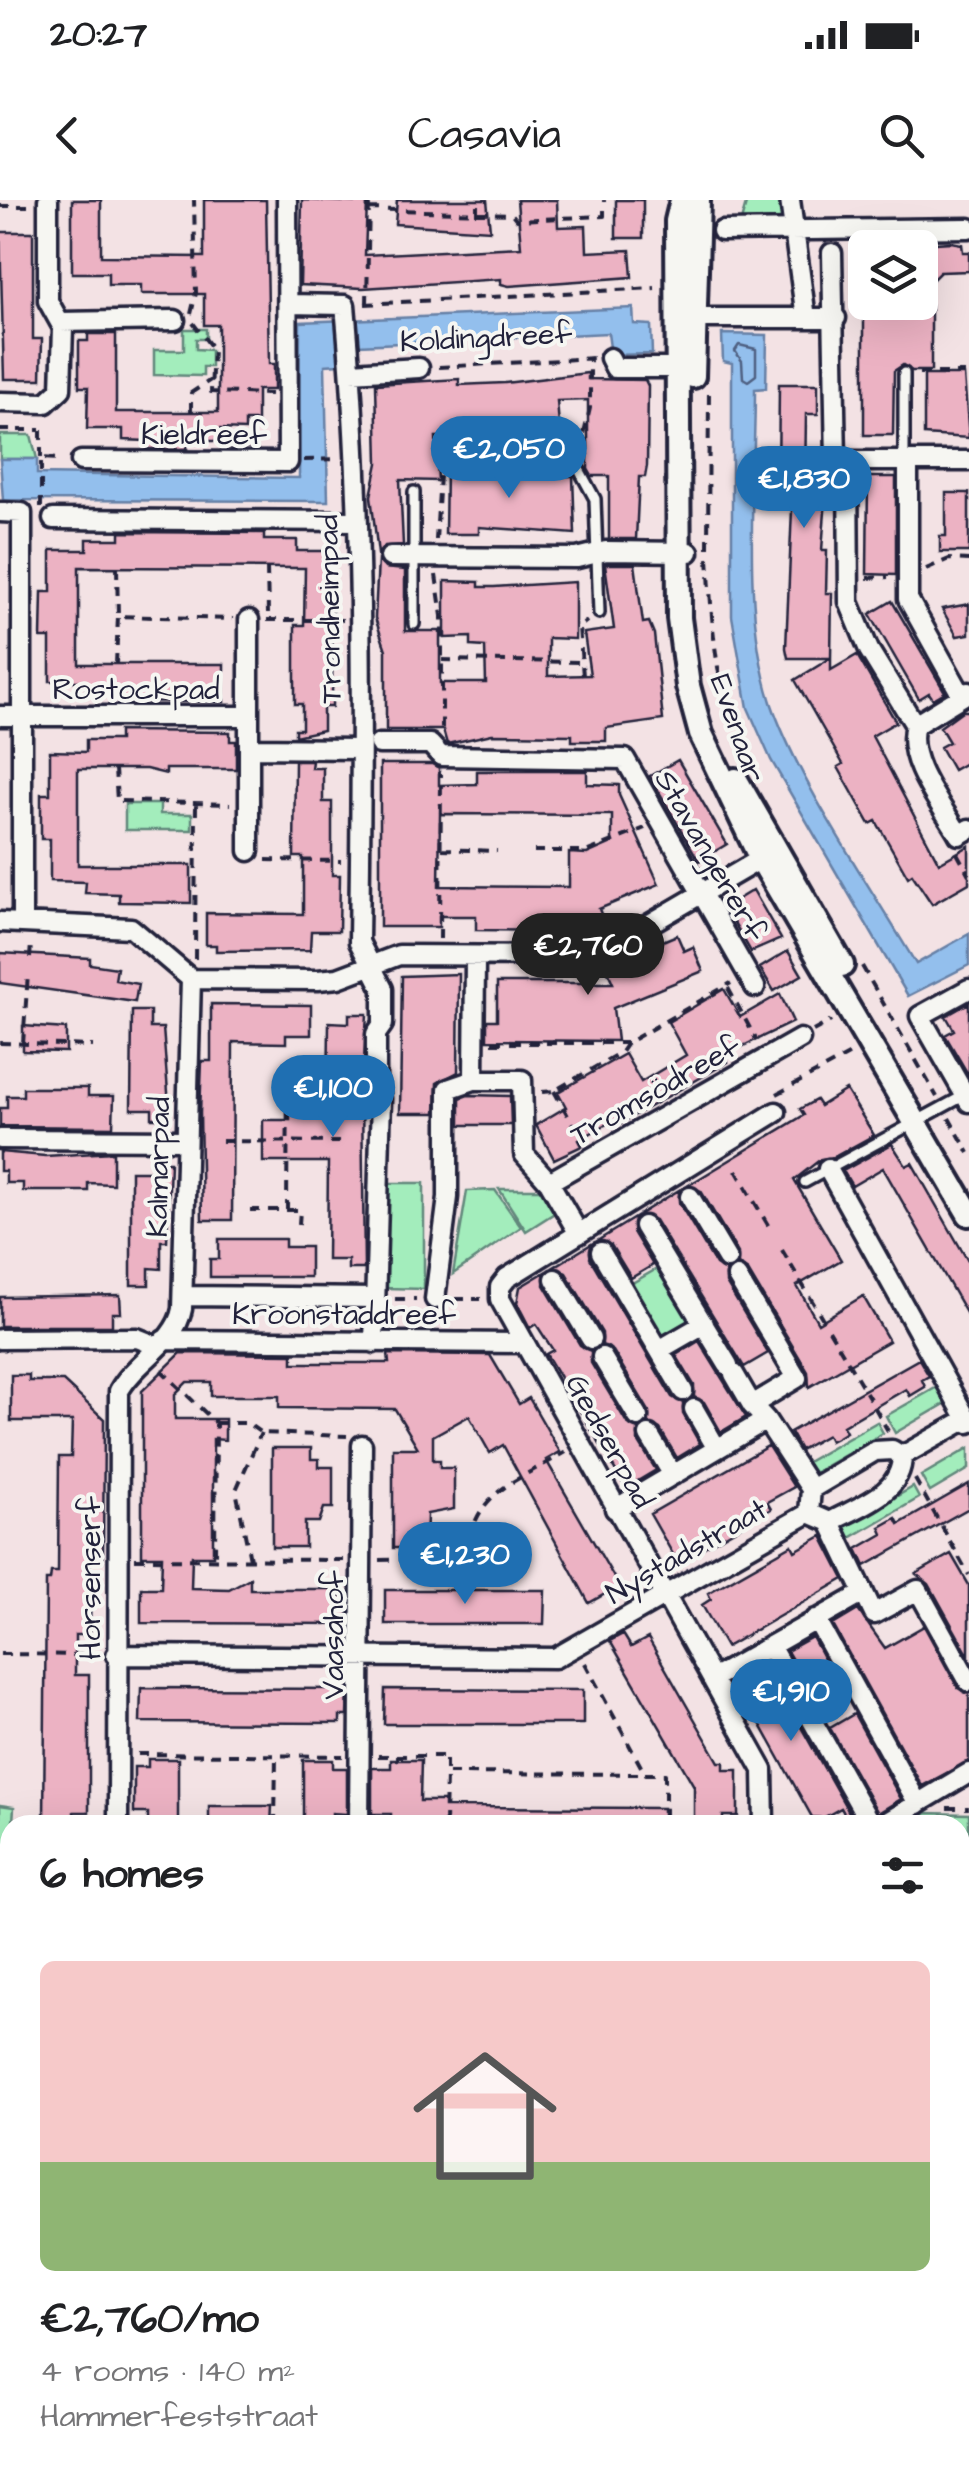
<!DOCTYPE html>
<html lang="en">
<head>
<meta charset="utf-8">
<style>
  :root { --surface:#fff; --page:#f2f2f2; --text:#202124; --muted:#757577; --accent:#1f6fb2 }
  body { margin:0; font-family:"Architects Daughter",sans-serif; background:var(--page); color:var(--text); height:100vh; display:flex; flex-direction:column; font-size:38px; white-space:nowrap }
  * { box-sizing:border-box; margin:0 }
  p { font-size:32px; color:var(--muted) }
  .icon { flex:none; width:55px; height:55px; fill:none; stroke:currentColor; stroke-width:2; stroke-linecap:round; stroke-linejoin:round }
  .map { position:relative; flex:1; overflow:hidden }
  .side { position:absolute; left:0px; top:1615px; width:970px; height:672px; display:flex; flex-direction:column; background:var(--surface); border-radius:30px 30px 0 0; box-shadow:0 10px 40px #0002 }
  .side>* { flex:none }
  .fabs { position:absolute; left:848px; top:30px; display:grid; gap:20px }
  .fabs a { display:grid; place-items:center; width:90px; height:90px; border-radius:15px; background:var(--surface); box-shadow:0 10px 40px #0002; font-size:50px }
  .price { position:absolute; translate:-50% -85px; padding:0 22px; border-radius:35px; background:var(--accent); color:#fff; font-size:32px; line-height:65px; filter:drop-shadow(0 2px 5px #0008) }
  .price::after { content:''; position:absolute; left:50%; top:60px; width:30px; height:22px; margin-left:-15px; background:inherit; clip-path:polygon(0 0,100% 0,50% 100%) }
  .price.current { background:#222; color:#fff }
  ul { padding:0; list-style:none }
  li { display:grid; align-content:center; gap:20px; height:530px; padding:0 40px }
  li span { display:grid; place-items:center; height:310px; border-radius:15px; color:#555 }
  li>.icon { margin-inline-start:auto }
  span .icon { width:180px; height:180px; fill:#fffc; stroke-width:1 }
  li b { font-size:42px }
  h2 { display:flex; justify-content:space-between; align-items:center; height:120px; padding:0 40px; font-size:42px }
  .status { display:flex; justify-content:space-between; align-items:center; height:70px; padding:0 50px; background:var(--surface); direction:ltr }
  .status svg { height:28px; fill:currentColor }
  header { display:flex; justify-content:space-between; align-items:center; height:130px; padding:0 40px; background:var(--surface); font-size:45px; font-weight:600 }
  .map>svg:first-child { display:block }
  .green { fill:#a3edbc; stroke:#62887c; stroke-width:2.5 }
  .water { fill:#93bfed; stroke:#6680a6; stroke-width:2.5 }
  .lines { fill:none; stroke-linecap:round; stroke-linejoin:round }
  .shore { stroke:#4f6182; stroke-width:2.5 }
  .building { fill:#ecb2c3; stroke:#22223b; stroke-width:2.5; fill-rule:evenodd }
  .lane-casing { stroke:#22223b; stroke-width:16 }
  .street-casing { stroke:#22223b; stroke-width:25 }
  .secondary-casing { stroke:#22223b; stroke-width:30 }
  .path { stroke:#22223b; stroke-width:4; stroke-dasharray:10 8; stroke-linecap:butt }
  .lane { stroke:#f6f6f2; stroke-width:9 }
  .street { stroke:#f6f6f2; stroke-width:18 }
  .secondary { stroke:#f6f6f2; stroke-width:22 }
  .labels { text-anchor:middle; stroke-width:8; stroke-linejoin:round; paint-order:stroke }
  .street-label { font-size:30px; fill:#22223b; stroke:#f6f6f2 }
</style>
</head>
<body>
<div class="status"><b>20:27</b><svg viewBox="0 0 49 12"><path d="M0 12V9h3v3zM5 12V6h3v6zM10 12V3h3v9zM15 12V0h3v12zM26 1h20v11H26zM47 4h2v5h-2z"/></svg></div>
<header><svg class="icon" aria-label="back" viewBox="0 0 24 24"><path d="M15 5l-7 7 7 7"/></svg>Casavia<svg class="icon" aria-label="search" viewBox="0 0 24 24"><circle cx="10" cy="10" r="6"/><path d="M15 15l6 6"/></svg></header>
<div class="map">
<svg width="969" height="2287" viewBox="0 0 969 2287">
  <rect width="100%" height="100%" fill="#f3e2e4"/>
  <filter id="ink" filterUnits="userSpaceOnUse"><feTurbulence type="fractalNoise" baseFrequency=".01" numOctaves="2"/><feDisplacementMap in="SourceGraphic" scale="20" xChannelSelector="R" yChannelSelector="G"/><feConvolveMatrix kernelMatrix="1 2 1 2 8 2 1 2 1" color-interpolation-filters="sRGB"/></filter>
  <g filter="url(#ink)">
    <path class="green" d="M747,0H786L790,24L740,25Z
      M184,129H206V139H196V149L211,150V167H203V176L154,175V150H184Z
      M0,235H31L37,259H0Z
      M125,604H160V614H192V630H125Z
      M387,983H424V1089L386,1088Z
      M499,989H543L556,1012L526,1031Z
      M495,990L521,1027L453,1074L467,991Z
      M662,1066L696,1123L660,1144L627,1086Z
      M939,1186L948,1202L895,1233L886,1216Z
      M877,1222L883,1233L814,1273L807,1262Z
      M969,1248V1269L930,1292L921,1276Z
      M913,1287L919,1298L850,1338L844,1327Z
      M0,1605L14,1607L10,1667L0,1664Z
      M923,1613L969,1614V1825L960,1829V1625H930Z
      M3,1705H10V1785L3,1782Z
      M10,2277V2278H86L60,2287H0V2281Z
      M150,2278H279L249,2287H124Z"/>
    <path class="water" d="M633,108L634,124L651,125L652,154L611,155L608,133L338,146L339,164L325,165L328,301L3,300L0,259H37V274L299,278L300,122Z
      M722,134L767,135L766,188L755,189C755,286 741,410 771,502C799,584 871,687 916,764L969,734V765L908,796L771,560L748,508L732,416V163L723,161Z
      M279,2278H427L423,2287H249Z"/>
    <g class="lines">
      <path class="shore" d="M739,145L756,149V175L748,181L743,178L742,161L735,151Z"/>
    </g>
    <path class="building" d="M72,0H101V56L204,57V0H266L269,164H274V190H257V221H245V230L221,229L220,241H188L187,249H147V241L123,240V229H87L88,187H79V141H88V134H116V212H218V125H204V94H141V85H108V73H72Z
      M302,0L367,3L365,55L521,47L517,0H557L558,27L586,26L587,52L630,50L632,77L509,86L501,84V79L363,88L300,85Z
      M397,0H487L490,30L395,24Z
      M616,0H643V38H616Z
      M0,32H33V139H42L41,179H4Z
      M951,42L962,44L963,52H969V71L940,72L921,91L920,44Z
      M864,104L931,105V171H912L903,165L894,171L893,235H864Z
      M588,173V179L645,180L648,186L647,266L645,277H639L636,339H609V276H592L588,269V200L557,201L560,238H548L549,254L471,253V237H436L438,281L400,280L403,345L385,346L378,354L371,296L378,263L376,184L459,179V185L505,183Z
      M924,175H964L969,238L924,235Z
      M779,184H818V214H806L805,286H827L822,350H827L826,393H832L831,458H788L786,448L793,286L778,285Z
      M446,269L549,270V276H573L575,334L479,327V334H445Z
      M868,277H896V375L867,374Z
      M946,293H969V352H940V336H946Z
      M120,332L264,333V340H297V351H333L332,507H323V530L295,536V529H302V504H295V425H304L305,368L79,367V464H224V502L119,501L120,492H86V481H50V438H41L42,392H51V350H87V339H120Z
      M378,360L385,368L405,370V431H440V483H486L485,447L471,446V437L445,438V381L479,382V387H494L575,382V439L548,438V476L590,475L584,433L614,429L605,364H635L643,423L649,422L654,434L663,520L606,528V541H572V535L492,534L447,544L443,530H386V450L375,418Z
      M892,401L945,492L933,499L929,493L919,499L870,414Z
      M969,404V434L957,436L942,409Z
      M857,455L896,522L872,536L939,663L969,646V683L932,704L912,674L908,677L876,621L870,624L838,567L843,564L795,480L831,458V470Z
      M962,511H969V561L953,570L940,547L949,542L940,527Z
      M119,531L230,532V541H236V569H166V574L146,569H78V665H191V703L119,702V694L85,693L86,682L50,681V639H41V594H50V551L86,552V540H119Z
      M678,560L727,644L699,661L650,576Z
      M295,561H312L311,568H323V602H332V675H340L339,731H311L310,750L216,751V745H206V713L303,714V657H294Z
      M380,564H432L439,568V585L477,584V571H587V584L619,585V595L659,684L599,709L601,714L587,720L554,718V731L476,730V716H439V727H380ZM440,614L612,615V643L587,654L569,653V687L439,686Z
      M753,690L781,739L751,752L725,707Z
      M677,735L684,751L693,747L703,771L613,808L617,841L487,840V820H497V783H613L605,765Z
      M788,751L802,775L774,791L760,768Z
      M0,753L90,758V764L117,768L115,780L138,784L135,802L0,783Z
      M459,774L458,872L437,883L436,913H400L402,776Z
      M724,789L740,817L780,794L793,822L739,848L725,856L728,862L616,926L612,921L579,940L582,946L554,959L536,925L566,907L558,892L625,854L641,882L686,855L668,822Z
      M969,803V876L945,835L954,830L946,816Z
      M211,804L311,805V835H286V843L233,842L232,1020H202L200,913L202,861H211Z
      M132,811H150V828H163L170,918H152V909H131Z
      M349,814H367L362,893L364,1069H348V1060H327L328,962H263V920H290V903L328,904L329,822L349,823Z
      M23,826L66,829V852L23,851Z
      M23,888H88V896H114L113,927L0,926V908H7V896H23Z
      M846,890L874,935L834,957L821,959L794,980L841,1060L797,1086L818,1123L863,1096L889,1141L809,1187L808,1172L748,1071L738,1065V1053L701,991L689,985L804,915L800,909L816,900L820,906Z
      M468,895L510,896L511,925H460V898Z
      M892,944L906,966L912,963L969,1063V1118L883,968L852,986L843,971Z
      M0,952L45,956L113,952V984L88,983V991H23V983H6V971H0Z
      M152,962H170L167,1041H161V1069L149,1068V1085H131V971H152Z
      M679,990V1003L716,1065L726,1071V1083L768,1153L744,1167L655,1020L640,1014Z
      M636,1017L633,1032L653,1065L631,1078L611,1045L597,1041Z
      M219,1039H285V1047H310V1077H210V1059H219Z
      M593,1043L590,1058L672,1197L683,1203V1214L700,1244L677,1258L660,1229L649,1223V1211L613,1151L602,1145V1133L566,1073L554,1067Z
      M545,1072L544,1085L580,1145L591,1151V1163L627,1223L638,1229V1241L656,1270L626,1288L546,1154L553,1150L536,1124L530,1128L517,1103L520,1087Z
      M120,1095L121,1113H112V1126H0V1097Z
      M699,1141L746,1217L721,1232L704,1202L694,1197V1185L676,1155Z
      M181,1153L293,1154V1163H389L388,1154L490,1155L519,1204L529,1198L560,1252L546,1260L619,1386L589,1403L503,1245L490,1253L469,1216L433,1236V1260H440V1268H454V1309L427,1314L426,1348H393V1248H418L395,1209L279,1208V1196H211V1182H187L175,1194V1219H225V1240L213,1239V1356H192L191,1388L229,1389L250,1378V1389H340L338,1397H348V1424L141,1423V1388H161L162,1356H142V1191Z
      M919,1159L929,1176L922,1180L925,1187L910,1196L906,1189L843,1226L846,1232L838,1237L830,1241L827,1235L800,1250L790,1232Z
      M11,1175H29V1181H63L104,1219L103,1361H91L90,1435H75V1475H89V1612H74V1625H44L46,1380H50L51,1372H58L59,1257H71L72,1221H11Z
      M768,1246L794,1287L767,1302L771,1309L755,1318L687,1357L684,1351L674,1356L650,1314Z
      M272,1248H311V1259H319V1267H333V1308H324L319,1322H305V1347H272Z
      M969,1284V1308L865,1366L857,1349L883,1334L880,1327L896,1318L899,1324Z
      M822,1336L844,1379L726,1447L702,1405L711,1399L708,1393L792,1345L795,1351Z
      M951,1354L969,1385V1456L929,1384L916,1374Z
      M385,1390H545L544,1424H385Z
      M858,1410L885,1448L924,1426L958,1488L969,1494V1561L922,1586L833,1425Z
      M623,1434L631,1447L648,1438L719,1562H724V1570H738V1616H723V1625H694V1586L610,1441Z
      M812,1437L834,1478L810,1491L787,1451Z
      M765,1463L856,1625H851L841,1608L823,1618L812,1617L736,1480Z
      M141,1488L348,1489L347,1516H340V1523L140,1522Z
      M385,1489L583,1490V1524H384Z
      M854,1514L901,1599L878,1613L830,1528Z
      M148,1559H178V1625H148V1613H134V1567H148Z
      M303,1560H333V1568H347V1614L332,1613V1625H303Z
      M391,1560H421L420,1601H444V1607L663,1608V1625H391V1614H372V1568H391Z
      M209,1606H272L271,1625H209Z"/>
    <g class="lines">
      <defs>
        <path id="lane" d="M904,260V173
          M444,261L575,262L595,299L599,413
          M414,292V424
          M805,982L967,894"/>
        <path id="street" d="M790,0L806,118
          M722,31L969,28
          M832,53L836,261H969
          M288,104L345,105C364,315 362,530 359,742L383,789V824L376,834V878L381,899L374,1143
          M682,118H836
          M60,122L175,120
          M610,158L615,168H678
          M351,172L419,168
          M0,202L46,203L61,189L63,128L48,101V0
          M81,261L288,262L287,0
          M848,261L849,402L869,450L915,525C904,560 942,605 959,635L969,629
          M908,261V399L962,496
          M0,312L22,313V723
          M53,319L356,321
          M390,357L577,358L606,351L689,352
          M0,516H249
          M915,525L969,492
          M379,544H430L441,556L625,559L755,787
          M249,548L358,549
          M249,651V420
          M0,722L131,728L191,779L318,780L338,778L399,755L558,756L646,726L771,653
          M475,758L474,880H522L524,954L549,982
          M969,789L920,816L969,902
          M0,939L185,940
          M828,969L969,1223
          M690,997L727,1059
          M644,1026L728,1165
          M579,1034L549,982L800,839
          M601,1052L659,1150
          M737,1077L797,1178L752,1205L766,1220
          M555,1079L591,1139
          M184,1096L375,1098
          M435,1099L448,997V889L474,880
          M0,1139L137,1138L157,1146
          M164,1140L524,1143
          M602,1157L638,1217
          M734,1174L752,1205
          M683,1191L659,1150L704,1124
          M694,1209L717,1249
          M649,1235L673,1275
          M892,1250L902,1256C902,1294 859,1306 830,1322L809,1313L811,1289L875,1251Z
          M902,1256L969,1218
          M615,1309L766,1220L811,1289
          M864,1393L874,1414L918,1390L969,1482
          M816,1419L918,1604
          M770,1446L871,1625
          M116,1455L555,1458L809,1313
          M712,1479L864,1393L830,1322
          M118,1625L119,1191C135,1161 176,1143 182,1109L191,779
          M359,1625L362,1245
          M764,1625L763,1570L500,1099V1087L507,1078L776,912
          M882,1625L969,1573
          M846,2287L858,2283L883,2287"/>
        <path id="secondary" d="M682,0L677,21L679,418L688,486L701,534L761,659L969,1014
          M693,176L698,0
          M736,580L842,765
          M960,1883L969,1879
          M0,2265L10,2261"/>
      </defs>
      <use href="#lane" class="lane-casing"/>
      <use href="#street" class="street-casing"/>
      <use href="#secondary" class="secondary-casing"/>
      <path class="path" d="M0,6H28
        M369,9L512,14L517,20L604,16V0
        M477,15V0
        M365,104L655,88
        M367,104L369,0
        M191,114L196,93L194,0
        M193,123L213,149L211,192L271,194
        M439,167L594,158
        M919,173H969
        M191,212V193L212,179
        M0,230H40
        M580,251L590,208V158
        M41,258V223
        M304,260L339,259
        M41,308V258L61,259
        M436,340L440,275
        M708,348L709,188
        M708,358C713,436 715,490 746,563
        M117,367L118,416
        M267,368L268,413
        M926,369L949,359L969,360
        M436,375L442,416V529
        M867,378L888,377
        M267,420H343
        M442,460L582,462
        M116,464L118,416L233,419
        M583,476L579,427L587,421
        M115,569L117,601L230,604
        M442,649L497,651
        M534,651H588L645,628
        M957,653L969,675
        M266,660L341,661
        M440,739L441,574
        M30,758L31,743
        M195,759L196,604
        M862,766L937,897
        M728,788L757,841
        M813,831L831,821
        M0,843L93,846
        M492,843H627
        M23,844L28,774
        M554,891L584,944
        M542,892L554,891L621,852L627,843L731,783
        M777,894L852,853
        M949,918L969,953
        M222,941L339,942
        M736,970L772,1032
        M250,1010H287L288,872
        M287,1010H300L299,1024
        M782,1050L824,1121
        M395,1099H416
        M455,1099H481
        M829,1130L870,1199
        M161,1170L216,1223L215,1357
        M875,1208L888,1231
        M216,1223H247L261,1233L347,1236
        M915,1279L969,1375
        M135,1359L345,1360
        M250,1359L236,1290L261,1233
        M380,1360L468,1358C470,1292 516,1282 566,1252
        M0,1454L96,1455
        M585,1463L645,1574H665V1625
        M138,1554L343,1556
        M378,1556H446V1573
        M947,1608H969
        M275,1625L276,1555
        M445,1625L446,1573L645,1574
        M0,1678H10
        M0,1767V1784L10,1788
        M0,1834L10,1836
        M0,1893L10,1892
        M0,1929H10
        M960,1951L969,1948
        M960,1965L969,1962
        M0,1971H10
        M960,2065L969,2062
        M499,2278L504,2287
        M99,2287L124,2278
        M695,2287L696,2278
        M734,2287L735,2278"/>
      <use href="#lane" class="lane"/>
      <use href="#street" class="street"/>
      <use href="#secondary" class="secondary"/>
    </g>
  </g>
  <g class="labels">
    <g class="street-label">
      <text transform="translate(486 137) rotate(-3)" y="10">Koldingdreef</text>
      <text x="204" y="244">Kieldreef</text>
      <text transform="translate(329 409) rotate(-91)" y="10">Trondheimpad</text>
      <text x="136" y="499">Rostockpad</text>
      <text transform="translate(738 528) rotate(71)" y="10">Evenaar</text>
      <text transform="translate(711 655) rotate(60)" y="10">Stavangererf</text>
      <text transform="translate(655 890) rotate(-30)" y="10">Tromsödreef</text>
      <text transform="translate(158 967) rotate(-89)" y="10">Kalmarpad</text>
      <text x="344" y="1124">Kroonstaddreef</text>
      <text transform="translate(610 1241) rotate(61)" y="10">Gedserpad</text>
      <text transform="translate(686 1351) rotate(-30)" y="10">Nystadstraat</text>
      <text transform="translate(90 1378) rotate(-90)" y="10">Horsenserf</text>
      <text transform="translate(333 1435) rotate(-90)" y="10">Vaasahof</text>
    </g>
  </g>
</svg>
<div class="fabs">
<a><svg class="icon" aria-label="layers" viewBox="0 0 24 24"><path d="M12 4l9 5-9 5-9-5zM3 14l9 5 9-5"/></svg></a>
</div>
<b class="price" style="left:509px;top:301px">€2,050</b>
<b class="price" style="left:804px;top:331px">€1,830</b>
<b class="price current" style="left:588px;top:798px">€2,760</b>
<b class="price" style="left:333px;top:940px">€1,100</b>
<b class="price" style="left:465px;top:1407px">€1,230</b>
<b class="price" style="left:791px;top:1544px">€1,910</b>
<section class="side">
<h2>6 homes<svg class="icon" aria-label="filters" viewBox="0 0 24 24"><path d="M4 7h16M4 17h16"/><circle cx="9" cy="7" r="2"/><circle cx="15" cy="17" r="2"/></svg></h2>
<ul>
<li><span style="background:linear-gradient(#f6c9c9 65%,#8fb573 0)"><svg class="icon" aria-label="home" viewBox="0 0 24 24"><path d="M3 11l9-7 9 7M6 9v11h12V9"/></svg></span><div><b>€2,760/mo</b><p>4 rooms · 140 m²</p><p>Hammerfeststraat</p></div></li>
</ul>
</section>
</div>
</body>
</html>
